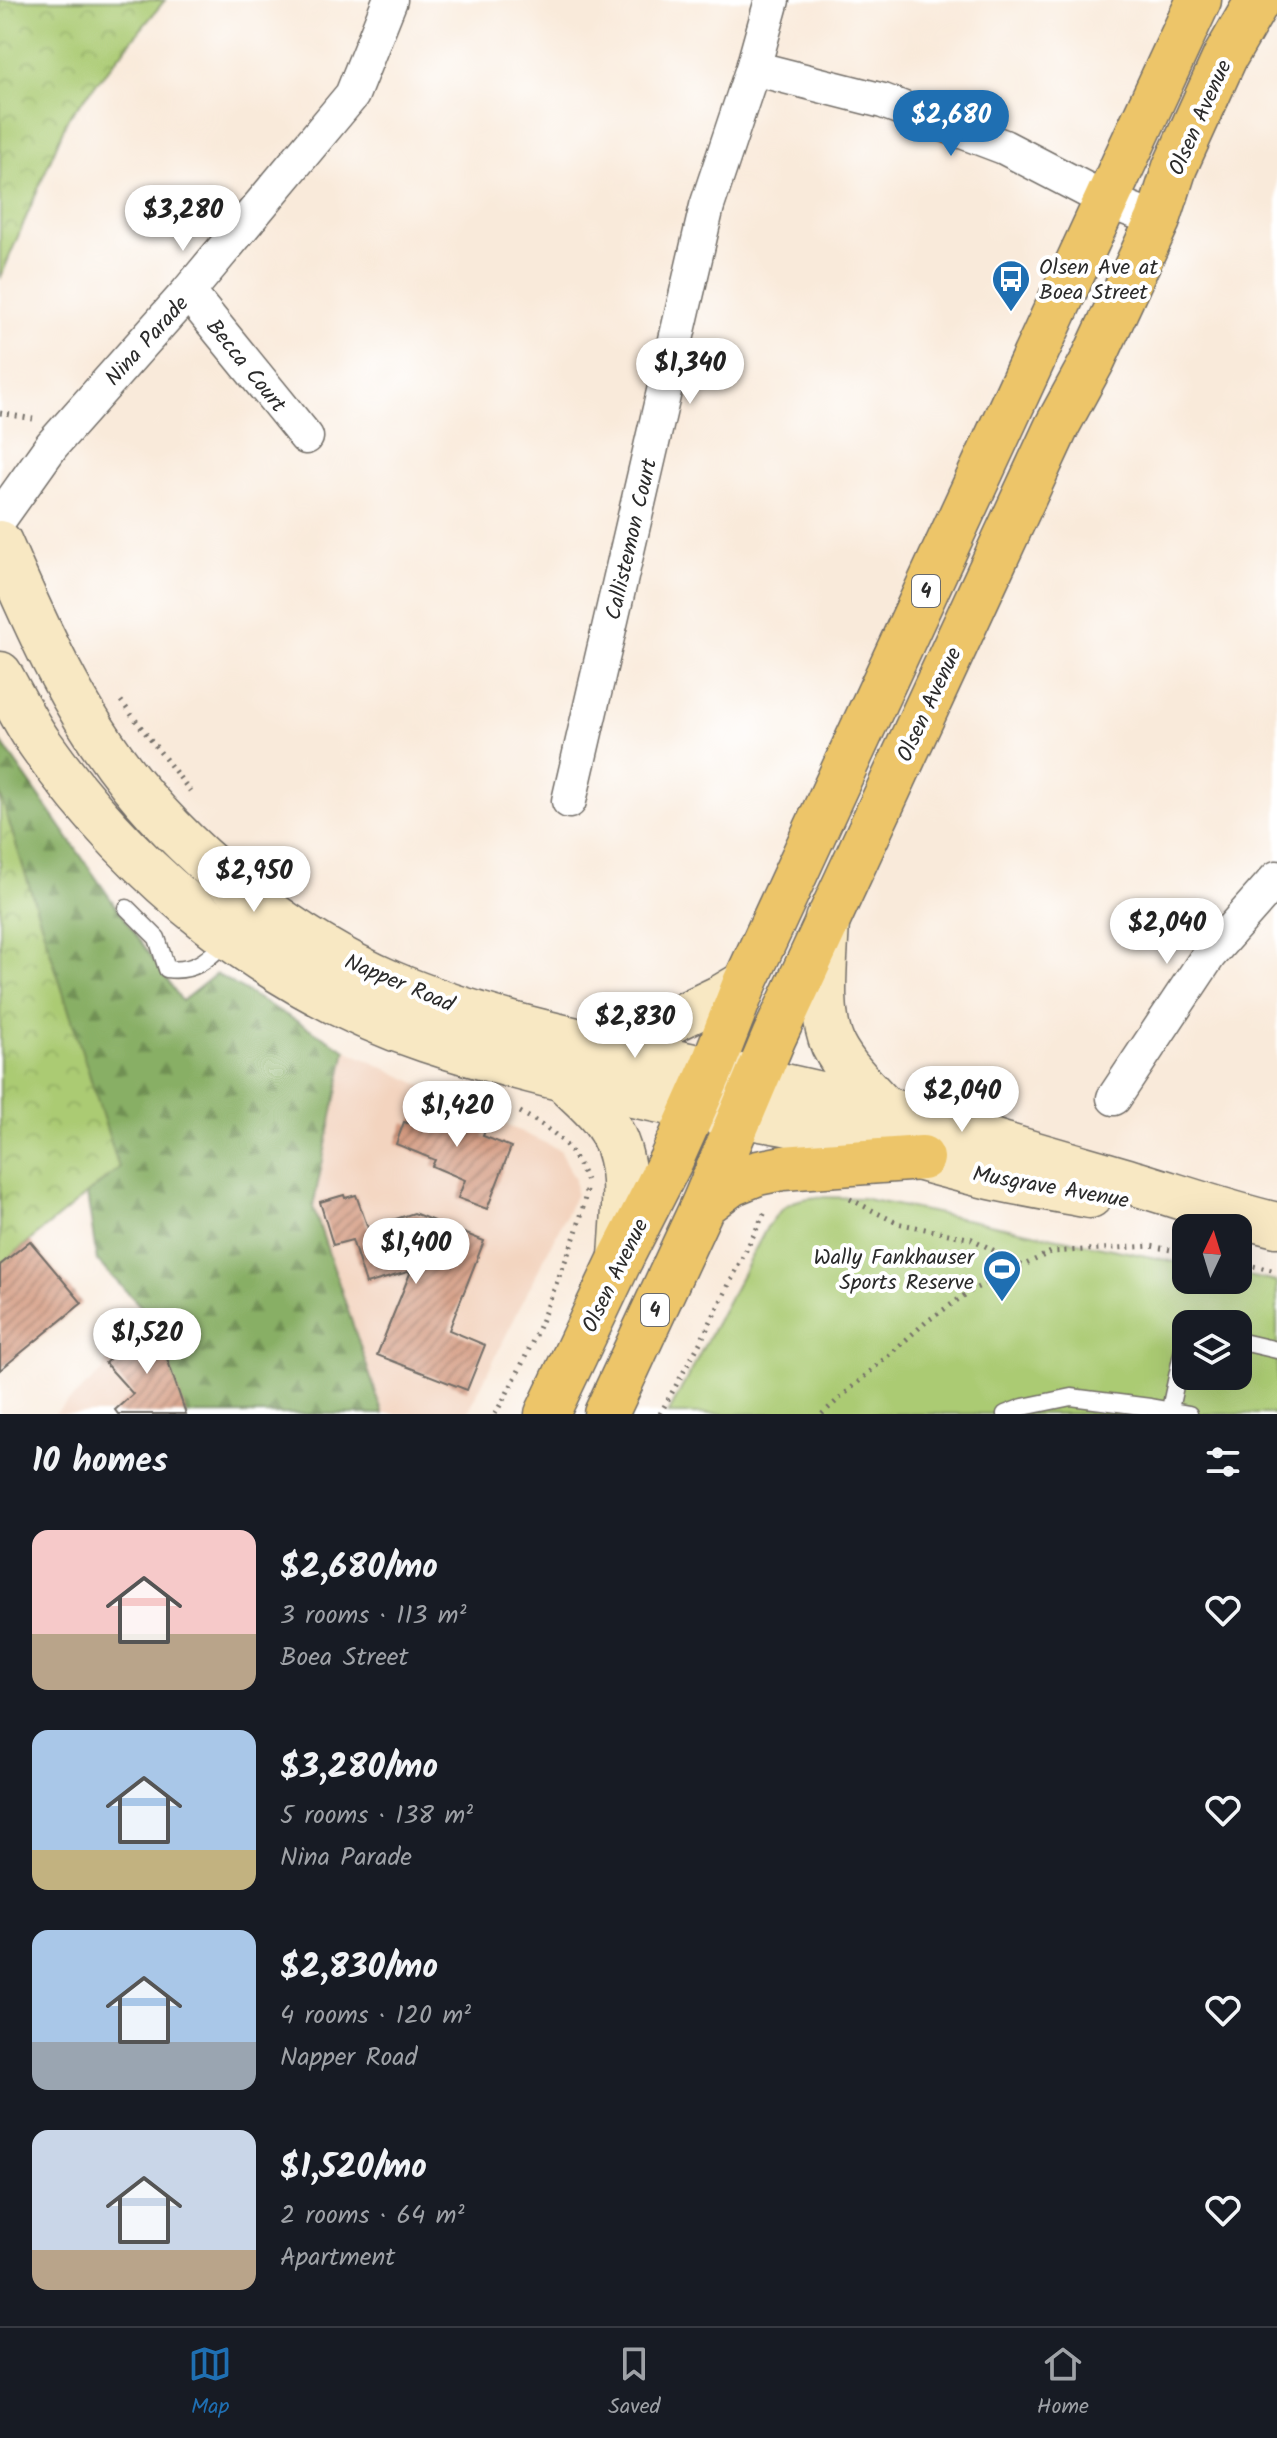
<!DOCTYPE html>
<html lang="en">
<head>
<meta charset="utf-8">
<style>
  :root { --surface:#171b24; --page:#20242c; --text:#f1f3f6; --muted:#9ea1a6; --line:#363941; --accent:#1f6fb2 }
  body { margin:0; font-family:Kalam,sans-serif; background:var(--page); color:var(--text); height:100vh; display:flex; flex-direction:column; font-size:30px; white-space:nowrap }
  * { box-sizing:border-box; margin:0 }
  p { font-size:26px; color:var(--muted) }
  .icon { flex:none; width:44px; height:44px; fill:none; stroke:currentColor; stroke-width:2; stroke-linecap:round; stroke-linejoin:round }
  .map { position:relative; height:1414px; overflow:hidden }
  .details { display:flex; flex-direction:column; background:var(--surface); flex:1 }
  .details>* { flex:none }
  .needle { width:52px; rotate:4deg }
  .fabs { position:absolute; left:1172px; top:1214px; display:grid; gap:16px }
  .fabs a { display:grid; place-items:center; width:80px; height:80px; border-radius:16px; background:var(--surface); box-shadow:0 8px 32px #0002; font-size:40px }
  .price { position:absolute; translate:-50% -68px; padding:0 18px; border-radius:28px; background:#fff; color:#222; font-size:26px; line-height:52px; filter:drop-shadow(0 2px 4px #0008) }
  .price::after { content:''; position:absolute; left:50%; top:48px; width:24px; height:18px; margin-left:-12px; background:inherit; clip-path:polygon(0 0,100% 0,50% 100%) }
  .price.selected { background:var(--accent); color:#fff }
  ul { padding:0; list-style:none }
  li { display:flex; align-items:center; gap:24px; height:200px; padding:0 32px }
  li span { display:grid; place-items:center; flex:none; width:224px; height:160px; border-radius:16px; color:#555 }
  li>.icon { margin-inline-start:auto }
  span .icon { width:96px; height:96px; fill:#fffc; stroke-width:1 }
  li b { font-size:34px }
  h2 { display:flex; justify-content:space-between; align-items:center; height:96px; padding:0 32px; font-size:34px }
  .menu { display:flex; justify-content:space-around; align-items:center; height:112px; border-top:2px solid var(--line); background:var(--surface); font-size:22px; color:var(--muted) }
  .menu a { display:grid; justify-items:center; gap:4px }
  .menu .selected { color:var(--accent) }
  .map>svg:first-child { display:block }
  .built { fill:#f3d4bf }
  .forest { fill:url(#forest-firs); stroke:#5a6d48; stroke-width:2 }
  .park { fill:url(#park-crowns); stroke:#6b7b4f; stroke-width:2 }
  .garden { fill:#abcb73; stroke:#6b7b4f; stroke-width:2; fill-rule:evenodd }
  .building { fill:url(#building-hatch) }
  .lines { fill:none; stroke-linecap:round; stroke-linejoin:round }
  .lane-casing { stroke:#736e68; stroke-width:19 }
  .street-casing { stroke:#736e68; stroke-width:37 }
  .secondary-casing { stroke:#736e68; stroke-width:47 }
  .primary-casing { stroke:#736e68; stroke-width:47 }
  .path { stroke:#736e68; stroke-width:5; stroke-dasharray:2 6; stroke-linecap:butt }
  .lane { stroke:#fff; stroke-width:16 }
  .street { stroke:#fff; stroke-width:34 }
  .secondary { stroke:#f8e8c3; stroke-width:44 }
  .primary { stroke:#edc569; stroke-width:44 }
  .labels { text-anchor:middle; stroke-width:8; stroke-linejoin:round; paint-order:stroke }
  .shield { fill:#fff; stroke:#6b6b6b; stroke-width:2 }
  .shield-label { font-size:20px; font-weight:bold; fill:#2b2b2b }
  .street-label { font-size:22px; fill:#2b2b2b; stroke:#fff }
  .poi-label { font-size:22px; fill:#2b2b2b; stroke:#fff; text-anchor:start }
</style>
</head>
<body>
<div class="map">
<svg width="1277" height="1414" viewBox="0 0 1277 1414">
  <defs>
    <pattern id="forest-firs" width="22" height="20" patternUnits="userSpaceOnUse" patternTransform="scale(2)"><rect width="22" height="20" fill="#88af65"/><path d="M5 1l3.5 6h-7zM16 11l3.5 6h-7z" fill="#6f8f53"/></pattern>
    <pattern id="park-crowns" width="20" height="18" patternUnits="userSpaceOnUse" patternTransform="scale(2)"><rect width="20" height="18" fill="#abcb73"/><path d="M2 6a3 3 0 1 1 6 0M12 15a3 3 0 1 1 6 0" fill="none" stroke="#93ae64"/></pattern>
    <pattern id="building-hatch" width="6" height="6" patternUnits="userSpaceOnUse" patternTransform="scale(2)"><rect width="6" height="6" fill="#d3997f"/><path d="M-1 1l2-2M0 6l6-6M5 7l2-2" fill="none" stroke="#ab7d68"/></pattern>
  </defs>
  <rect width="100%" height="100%" fill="#fff"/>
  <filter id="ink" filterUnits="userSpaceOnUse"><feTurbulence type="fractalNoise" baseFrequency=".0125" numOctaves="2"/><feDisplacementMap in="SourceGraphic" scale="16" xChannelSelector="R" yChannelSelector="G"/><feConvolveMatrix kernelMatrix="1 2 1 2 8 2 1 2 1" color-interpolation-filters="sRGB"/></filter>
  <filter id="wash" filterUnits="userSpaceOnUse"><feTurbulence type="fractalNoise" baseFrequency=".006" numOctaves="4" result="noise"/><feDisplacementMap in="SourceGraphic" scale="32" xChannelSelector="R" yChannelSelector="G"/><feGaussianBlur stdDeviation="1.8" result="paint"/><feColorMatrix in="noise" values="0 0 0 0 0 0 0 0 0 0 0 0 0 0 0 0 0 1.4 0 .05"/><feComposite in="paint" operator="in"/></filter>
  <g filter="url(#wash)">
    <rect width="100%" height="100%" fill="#f9eada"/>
    <path class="built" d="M346,1050L560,1150L575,1180L576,1194L467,1414H383L313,1207Z
      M154,1320L185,1414H54L104,1370L102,1367Z"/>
    <path class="forest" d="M0,740L182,1001L216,974L346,1050L313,1207L383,1414H185L154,1320L97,1261L87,1194L119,1167L0,1160Z"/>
    <path class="park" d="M0,0H165L68,118L0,279Z
      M0,794L119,1168L0,1265Z"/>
    <path class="garden" d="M819,1197L861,1198L1186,1264V1280H1238V1274L1277,1282V1414H668L767,1227C784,1204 791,1199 819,1197ZM1186,1324H1238V1376H1186Z"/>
    <g id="blocks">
      <path class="building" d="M423,1092L442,1100L435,1117L463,1128L470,1110L490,1118L483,1136L511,1147L487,1209L458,1198L465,1180L432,1166L435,1160L396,1144L404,1122L411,1124Z
        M344,1195L345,1198L356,1195L368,1228L414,1213L484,1241L449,1330L485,1345L467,1390L377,1355L411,1271L366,1284L352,1240L333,1245L320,1202Z
        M30,1241L82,1303L0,1370V1265Z
        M154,1320L186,1414H118L115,1410L133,1394L105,1363Z"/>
    </g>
  </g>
  <g filter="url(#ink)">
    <use href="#blocks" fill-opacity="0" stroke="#736e68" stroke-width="2"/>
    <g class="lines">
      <defs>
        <path id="lane" d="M127,908L157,938L167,969C195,973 209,958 228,940
          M1238,1341L1277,1350
          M1170,1409L1186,1335
          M1005,1414L1023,1407L1071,1397L1150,1407L1189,1414"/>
        <path id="street" d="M753,68L883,101L1004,147L1106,200L1158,220
          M188,292L306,437
          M0,518L52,445L188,292L352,95L390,0
          M569,801L707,206L753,68L772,0
          M1114,1098L1209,955L1277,878"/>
        <path id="secondary" d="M0,543C37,628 73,711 132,784C197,865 295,941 391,983C476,1019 566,1038 656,1058C731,1074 806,1090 880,1108C920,1118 959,1131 998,1143C1044,1157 1091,1170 1138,1184C1184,1198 1230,1214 1277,1225
          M0,674C13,697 25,723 41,745C135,878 270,988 426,1040C513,1069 605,1090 695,1108C726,1114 758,1118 789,1124C853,1138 914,1159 978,1174C1015,1183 1052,1189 1090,1196
          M827,920C826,957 818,1012 833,1045C845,1069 867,1090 885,1109
          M596,1034L667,1023L723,996L745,983
          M562,1078C575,1091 590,1103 602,1118C634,1157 623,1211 621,1258"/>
        <path id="primary" d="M703,1205L731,1184L758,1173L783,1168L922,1158
          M547,1414L621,1258L671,1160L711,1070L745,983L1199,0
          M606,1414L703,1205L774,1037L1057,426L1093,360L1158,220L1175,167L1225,57L1258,0"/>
      </defs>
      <use href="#lane" class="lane-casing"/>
      <use href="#street" class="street-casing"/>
      <use href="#secondary" class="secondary-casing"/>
      <use href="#primary" class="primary-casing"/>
      <path class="path" d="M0,413L33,419
        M121,701L190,791
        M520,1112C557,1133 568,1140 586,1180
        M850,1199L897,1223L972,1239L1023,1266
        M1238,1263L1277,1271
        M495,1414C521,1371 540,1326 558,1279C570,1249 582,1222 586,1190
        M660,1414L701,1341L766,1210
        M822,1414L926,1322L972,1290L1051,1252L1151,1246L1186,1253"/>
      <use href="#lane" class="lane"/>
      <use href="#street" class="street"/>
      <use href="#secondary" class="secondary"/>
      <use href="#primary" class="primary"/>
    </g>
  </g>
  <defs>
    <symbol id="bus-pin" viewBox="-11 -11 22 30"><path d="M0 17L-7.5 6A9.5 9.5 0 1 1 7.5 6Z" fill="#1f6fb2" stroke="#fff"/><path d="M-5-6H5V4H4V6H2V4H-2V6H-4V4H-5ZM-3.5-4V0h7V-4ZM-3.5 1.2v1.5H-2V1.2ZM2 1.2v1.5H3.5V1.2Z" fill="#fff"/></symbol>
    <symbol id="stadium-pin" viewBox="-11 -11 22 30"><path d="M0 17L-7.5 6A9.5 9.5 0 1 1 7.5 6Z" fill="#1f6fb2" stroke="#fff"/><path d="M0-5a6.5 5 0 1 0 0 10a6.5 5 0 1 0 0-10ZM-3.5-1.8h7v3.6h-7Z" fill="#fff"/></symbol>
  </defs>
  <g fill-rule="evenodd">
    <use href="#bus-pin" x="989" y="257" width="44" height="60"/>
    <use href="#stadium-pin" x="980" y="1247" width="44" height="60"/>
  </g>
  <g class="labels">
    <g class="shield">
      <rect x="912" y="575" width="28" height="32" rx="6"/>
      <rect x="641" y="1294" width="28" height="32" rx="6"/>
    </g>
    <g class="shield-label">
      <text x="926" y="598">4</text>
      <text x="655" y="1317">4</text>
    </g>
    <g class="street-label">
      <text transform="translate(1199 117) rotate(-66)" y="8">Olsen Avenue</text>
      <text transform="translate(146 340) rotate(-48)" y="8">Nina Parade</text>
      <text transform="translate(247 365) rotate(51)" y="8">Becca Court</text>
      <text transform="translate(630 539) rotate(-77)" y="8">Callistemon Court</text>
      <text transform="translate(928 704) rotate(-65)" y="8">Olsen Avenue</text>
      <text transform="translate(400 982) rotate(23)" y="8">Napper Road</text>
      <text transform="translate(1051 1186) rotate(10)" y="8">Musgrave Avenue</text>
      <text transform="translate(614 1275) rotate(-64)" y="8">Olsen Avenue</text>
    </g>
    <g class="poi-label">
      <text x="1039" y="274">Olsen Ave at<tspan x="1039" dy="25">Boea Street</tspan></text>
      <text x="974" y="1264" text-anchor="end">Wally Fankhauser<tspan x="974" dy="25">Sports Reserve</tspan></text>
    </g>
  </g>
</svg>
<div class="fabs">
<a><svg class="needle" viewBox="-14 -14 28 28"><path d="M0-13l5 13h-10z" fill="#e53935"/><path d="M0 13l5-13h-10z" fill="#9ea1a6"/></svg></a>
<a><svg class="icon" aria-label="layers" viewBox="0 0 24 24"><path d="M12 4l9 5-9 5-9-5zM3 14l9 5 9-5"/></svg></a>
</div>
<b class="price selected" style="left:951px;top:158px">$2,680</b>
<b class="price" style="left:183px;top:253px">$3,280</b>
<b class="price" style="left:690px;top:406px">$1,340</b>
<b class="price" style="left:254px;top:914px">$2,950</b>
<b class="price" style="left:1167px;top:966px">$2,040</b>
<b class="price" style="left:635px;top:1060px">$2,830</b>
<b class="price" style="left:962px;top:1134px">$2,040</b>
<b class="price" style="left:457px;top:1149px">$1,420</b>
<b class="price" style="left:416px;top:1286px">$1,400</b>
<b class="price" style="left:147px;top:1376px">$1,520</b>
</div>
<section class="details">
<h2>10 homes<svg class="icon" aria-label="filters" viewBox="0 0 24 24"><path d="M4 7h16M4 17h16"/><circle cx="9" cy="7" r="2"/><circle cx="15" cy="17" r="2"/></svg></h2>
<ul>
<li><span style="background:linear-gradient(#f6c9c9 65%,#b9a48a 0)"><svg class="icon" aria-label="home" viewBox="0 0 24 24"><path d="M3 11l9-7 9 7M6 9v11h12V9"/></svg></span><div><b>$2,680/mo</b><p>3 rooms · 113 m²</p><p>Boea Street</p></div><svg class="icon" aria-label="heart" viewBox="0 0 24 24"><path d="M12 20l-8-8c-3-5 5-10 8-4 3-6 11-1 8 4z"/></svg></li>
<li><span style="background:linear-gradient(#a9c7e8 75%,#c2b280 0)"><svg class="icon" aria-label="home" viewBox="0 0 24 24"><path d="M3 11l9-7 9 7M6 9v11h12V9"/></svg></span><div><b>$3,280/mo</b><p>5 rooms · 138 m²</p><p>Nina Parade</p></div><svg class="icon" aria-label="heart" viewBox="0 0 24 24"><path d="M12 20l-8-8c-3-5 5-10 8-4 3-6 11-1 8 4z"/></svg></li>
<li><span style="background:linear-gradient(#a9c7e8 70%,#9aa5b1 0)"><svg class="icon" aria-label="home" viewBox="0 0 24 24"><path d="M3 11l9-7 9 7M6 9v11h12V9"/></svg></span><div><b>$2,830/mo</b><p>4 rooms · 120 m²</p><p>Napper Road</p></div><svg class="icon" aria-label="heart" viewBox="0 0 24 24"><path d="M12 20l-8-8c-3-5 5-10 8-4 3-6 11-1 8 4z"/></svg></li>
<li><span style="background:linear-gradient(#c9d6e8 75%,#b9a48a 0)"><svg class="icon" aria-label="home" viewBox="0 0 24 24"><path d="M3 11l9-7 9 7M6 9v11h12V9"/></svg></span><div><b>$1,520/mo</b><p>2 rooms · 64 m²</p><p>Apartment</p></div><svg class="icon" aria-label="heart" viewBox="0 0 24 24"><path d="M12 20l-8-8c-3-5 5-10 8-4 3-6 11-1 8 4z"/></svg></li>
</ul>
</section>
<nav class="menu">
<a class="selected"><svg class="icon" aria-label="map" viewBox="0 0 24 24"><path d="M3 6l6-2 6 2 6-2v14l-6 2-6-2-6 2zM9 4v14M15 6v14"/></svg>Map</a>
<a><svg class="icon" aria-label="saved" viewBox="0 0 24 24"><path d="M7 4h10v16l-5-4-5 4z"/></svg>Saved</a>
<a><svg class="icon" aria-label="home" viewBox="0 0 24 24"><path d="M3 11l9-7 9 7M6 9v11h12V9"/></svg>Home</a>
</nav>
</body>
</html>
